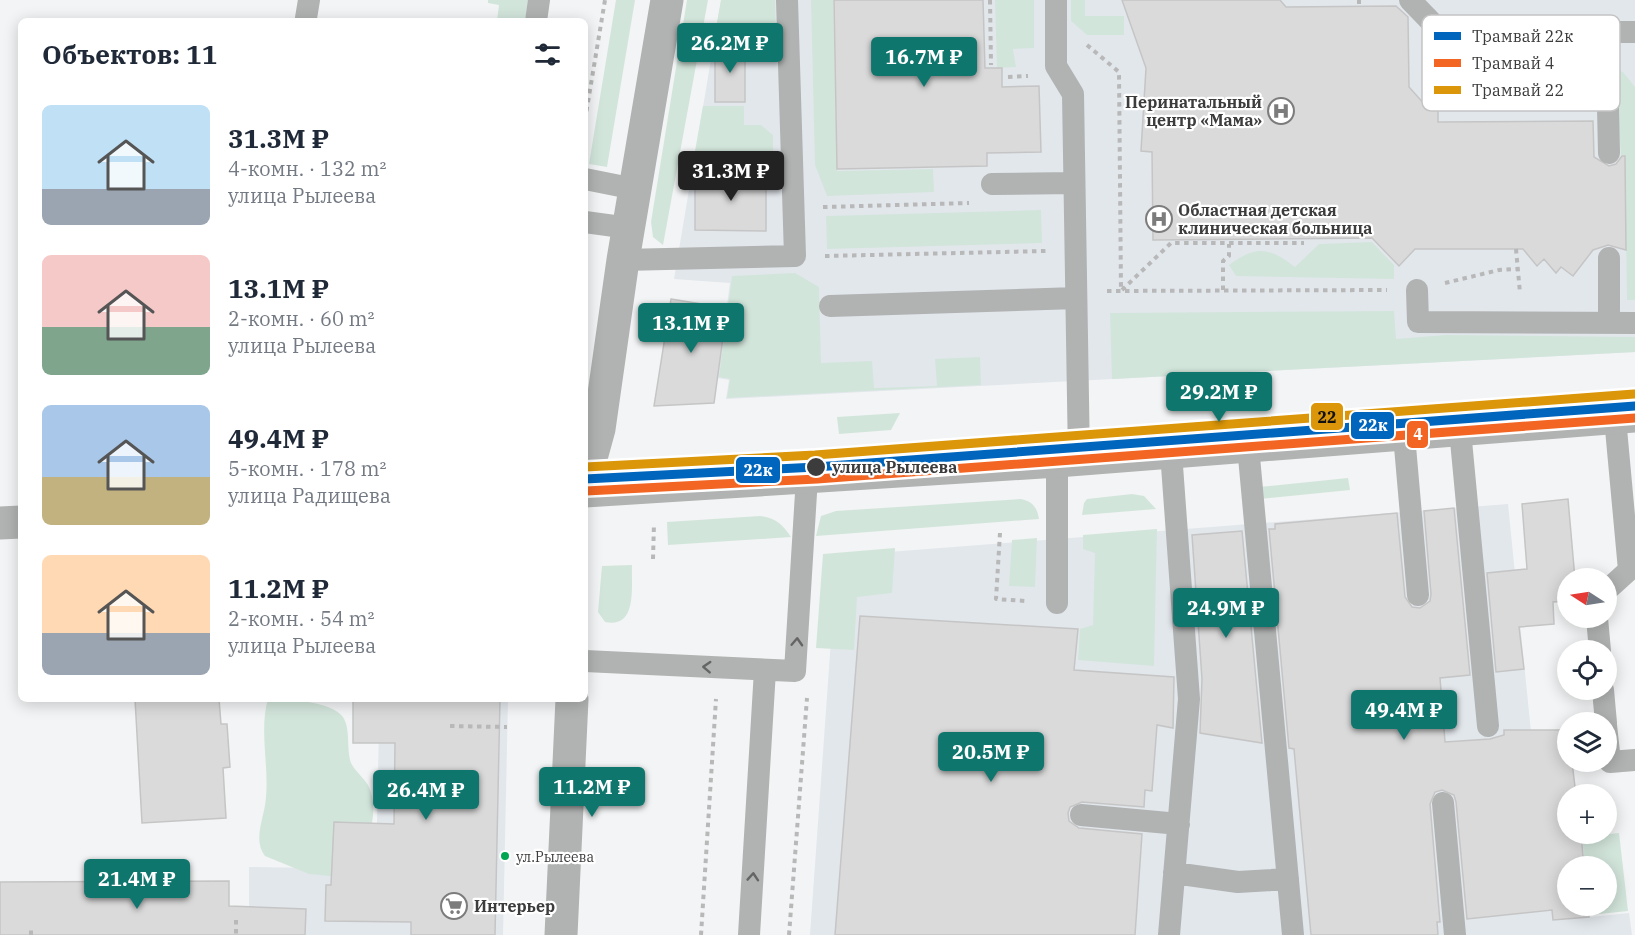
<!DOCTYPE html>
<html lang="ru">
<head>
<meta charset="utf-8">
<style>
  :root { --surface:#fff; --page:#f6f6f7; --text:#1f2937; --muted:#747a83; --accent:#0f766e }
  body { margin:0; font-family:"IBM Plex Serif",serif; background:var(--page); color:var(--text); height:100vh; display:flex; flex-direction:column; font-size:22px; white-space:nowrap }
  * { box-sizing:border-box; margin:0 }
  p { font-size:20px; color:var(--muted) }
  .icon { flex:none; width:33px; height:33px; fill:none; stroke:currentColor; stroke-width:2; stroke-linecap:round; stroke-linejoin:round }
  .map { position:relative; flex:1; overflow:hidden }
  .details { position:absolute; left:18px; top:18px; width:570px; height:684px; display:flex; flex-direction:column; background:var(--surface); border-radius:9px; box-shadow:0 3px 15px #0003 }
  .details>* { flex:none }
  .needle { width:39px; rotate:282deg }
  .buttons { position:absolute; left:1557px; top:568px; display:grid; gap:12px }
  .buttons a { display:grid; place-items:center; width:60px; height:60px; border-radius:50%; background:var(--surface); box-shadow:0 3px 15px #0003; font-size:30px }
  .price { position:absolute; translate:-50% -51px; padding:0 14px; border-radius:6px; background:var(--accent); color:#fff; font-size:20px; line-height:39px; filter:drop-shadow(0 2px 3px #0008) }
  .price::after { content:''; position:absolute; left:50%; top:36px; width:18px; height:14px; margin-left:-9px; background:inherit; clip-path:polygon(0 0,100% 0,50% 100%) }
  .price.active { background:#222; color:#fff }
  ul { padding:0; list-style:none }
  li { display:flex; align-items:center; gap:18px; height:150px; padding:0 24px }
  li span { display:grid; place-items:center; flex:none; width:168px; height:120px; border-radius:9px; color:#555 }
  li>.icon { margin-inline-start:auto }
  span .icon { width:72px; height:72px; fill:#fffc; stroke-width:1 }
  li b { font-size:26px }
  h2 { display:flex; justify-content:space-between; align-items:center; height:72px; padding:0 24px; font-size:26px }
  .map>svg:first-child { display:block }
  .built { fill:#e2e7ec }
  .green { fill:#d2e5db }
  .building { fill:#dbdadb; stroke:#c5c5c5; stroke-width:1.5 }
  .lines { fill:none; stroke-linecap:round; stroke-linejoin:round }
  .path { stroke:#b8b8b9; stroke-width:4; stroke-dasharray:4.5 4.5; stroke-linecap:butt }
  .service { stroke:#b1b2b2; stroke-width:22 }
  .minor { stroke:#b1b2b2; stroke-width:33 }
  .tertiary { stroke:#b1b2b2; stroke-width:33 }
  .tram-1-casing { stroke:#fff; stroke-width:14 }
  .tram-2-casing { stroke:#fff; stroke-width:14 }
  .tram-3-casing { stroke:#fff; stroke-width:14 }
  .tram-1 { stroke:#0065bd; stroke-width:9 }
  .tram-2 { stroke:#f26522; stroke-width:9 }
  .tram-3 { stroke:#db9609; stroke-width:9 }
  .oneway { stroke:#656566 }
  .stop-dot { fill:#3c3c3d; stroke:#fff; stroke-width:2 }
  .bus-dot { fill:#00a651; stroke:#fff; stroke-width:2 }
  .labels { text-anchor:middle; stroke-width:4.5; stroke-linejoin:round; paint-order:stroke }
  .bus-label { font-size:14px; fill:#3c3c3d; stroke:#fff; text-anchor:start }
  .poi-label { font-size:16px; font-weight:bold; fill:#3c3c3d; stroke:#fff; text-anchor:start }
  .stop-label { font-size:16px; font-weight:bold; fill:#3c3c3d; stroke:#fff; text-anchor:start }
  .key { fill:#fff; stroke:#c4c4c5; stroke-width:1.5 }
  .key-label { font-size:16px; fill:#3c3c3d }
  .line-badge { stroke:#fff; stroke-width:2 }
  .badge-label { font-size:16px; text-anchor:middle; font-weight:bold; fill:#fff }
  .pale-badge-label { font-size:16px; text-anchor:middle; font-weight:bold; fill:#111 }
</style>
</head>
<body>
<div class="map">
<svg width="1635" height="935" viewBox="0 0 1635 935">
  <rect width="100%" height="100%" fill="#f3f4f5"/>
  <path class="built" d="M721,0H1635V352L726,399L729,380L717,378L730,283L674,279Z
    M1508,504L1531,732L1567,729L1568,762H1572L1576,795H1568V906H1588L1590,917L1629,913L1632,935H810L837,556Z
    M408,699H508L503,935H249V867L376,869L379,727Z"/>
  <path class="green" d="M488,0H528L525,21H497L499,5L488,3Z
    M616,0H635L607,167L589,164Z
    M687,0H708L663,245L653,237L651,222Z
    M721,0H775L776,33L715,34Z
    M811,0H833L837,171L933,169L934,192L827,196L815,165Z
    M995,0H1034V48L1013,49L1016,67L997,68Z
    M1071,0H1085V16H1124V35H1087L1071,21Z
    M1604,66L1623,72L1635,87V300H1627L1625,156L1621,155L1617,99C1597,78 1570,84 1544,84C1549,58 1583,66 1604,66Z
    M703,106H744V125H761L773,135V167L692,168Z
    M1041,210L1042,243L827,249L826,216Z
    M1372,242L1394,265V279L1236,276L1229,265C1256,245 1269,247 1295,267L1319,244Z
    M795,273L819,287L821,363L872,361L874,388L937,386L935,359L980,357L981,385L727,398L730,379L719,377L732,276Z
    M1394,311L1396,339L1446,335L1635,337V352L1112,379L1110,313Z
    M900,413L891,430L839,434L837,417Z
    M1348,478L1350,490L1260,499L1259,487Z
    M1132,494L1144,496L1156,509L1082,515L1084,503L1087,499Z
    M1021,499C1033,502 1037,507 1039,519L816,536L821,516L836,511Z
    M760,516C776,518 782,524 791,537L668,545L667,522Z
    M1157,529L1154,666L1078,660L1080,629L1093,625L1095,553L1083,549V535Z
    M1037,538L1035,587L1009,586L1012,540Z
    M895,548L892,593L857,597L854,650L816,648L823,554Z
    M632,565C631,586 638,629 605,622L598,612L602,566Z
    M268,699C286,699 332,701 343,717C351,730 346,748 351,763C355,771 363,777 368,785C383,815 363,852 350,878L309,874L265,856C252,839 265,817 266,797C269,766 259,729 268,699Z
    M1619,833L1628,911L1590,915L1589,906H1606V867H1585L1582,837Z"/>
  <path class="building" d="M834,0H983L985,68H1002V87L1039,86L1041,152L987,153V166L837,169Z
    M1122,0H1280L1286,7L1396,6L1408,17L1409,87L1426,106H1438V122L1593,121L1594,157L1609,166L1616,164L1622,156H1625L1626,250L1608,245L1593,250L1573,276L1561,267L1556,273L1544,259L1537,266L1523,249H1415L1399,266L1372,238L1153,240L1152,152L1141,151L1146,68Z
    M715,47H745V102H715Z
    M695,174H766V231L695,230Z
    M671,299L727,308L714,403L654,406Z
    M1568,499L1575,579H1568V601L1553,602L1554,624L1519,627L1524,669L1496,672L1487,573L1527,569L1522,504Z
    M1454,508L1470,675L1440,678L1445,742L1490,739L1504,735V730H1568V762H1572L1576,795H1568V834H1581L1584,867H1568V906H1588L1589,917L1553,920L1552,910L1467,919L1456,802L1454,795L1442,790L1435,792L1430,804L1440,922H1437L1438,935H1311L1294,749L1289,748L1269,529H1275V524L1397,513L1405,597L1412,607L1420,608L1430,601L1431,594L1424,511Z
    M1242,531L1262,743L1200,733L1202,679L1192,535Z
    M860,616L1078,629L1074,670L1174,677L1173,728L1157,725L1152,791L1145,790L1144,807L1082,802L1070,807L1068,813L1069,821L1079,828L1142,834L1135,935H835Z
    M135,699H219L221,724H227L230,767L223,768L226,818L142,823Z
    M353,699H500L495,935H411V922L325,921L326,885H331L334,822L394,824L395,743H353Z
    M229,881V906L306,909L305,935H0V882Z"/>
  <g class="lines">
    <path class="path" d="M990,0L991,65
      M1359,4V0
      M1087,45L1119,72L1121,291
      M1008,77L1028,76
      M1429,100L1430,62
      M585,120L605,0
      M823,207L969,203
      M1516,249L1520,293
      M825,256L1046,251
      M1445,283L1499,270L1517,269
      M1122,290L1171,243H1304
      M1223,290V261L1229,256V244
      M1107,291L1387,290
      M1000,533L996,599L1026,601
      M653,559L654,523
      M450,726L507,727
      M236,920V935
      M31,935V927
      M701,935L716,699
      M789,935L807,698"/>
    <path class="service" d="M1056,0V66L1073,94L1079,459
      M1410,0L1441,32H1635
      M306,18L309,0
      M536,21L539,0
      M1534,32L1535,94H1588L1606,100L1608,108L1609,153
      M585,179L635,189
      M992,184L1074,183
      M585,222L629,228
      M623,260L795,256L787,0
      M1417,290L1418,322L1635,323
      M830,306L1076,298
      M1609,323V258
      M1460,430L1488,726
      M1404,435L1418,595
      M1248,446L1293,935
      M1606,591L1629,570L1615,418
      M1057,603V461
      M1597,618L1600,651
      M585,661L795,671L807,477
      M1603,690L1606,723
      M1606,725L1610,762L1635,760
      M1443,803L1455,935
      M1081,815L1179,824
      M1174,873L1238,882L1288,879
      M749,935L765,670
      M1169,935L1189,699L1171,452"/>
    <path class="minor" d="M585,480L599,429L623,260L667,0
      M561,935L572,699"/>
    <path class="tertiary" d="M585,491L1057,461L1635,416
      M0,523L21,522"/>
    <defs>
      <path id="tram-1" d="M585,479L816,467L1635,406"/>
      <path id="tram-2" d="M586,491L817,479L1635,418"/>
      <path id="tram-3" d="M585,467L815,455L1634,394"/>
    </defs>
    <use href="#tram-1" class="tram-1-casing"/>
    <use href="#tram-2" class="tram-2-casing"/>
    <use href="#tram-3" class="tram-3-casing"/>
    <use href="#tram-1" class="tram-1"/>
    <use href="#tram-2" class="tram-2"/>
    <use href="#tram-3" class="tram-3"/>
  </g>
  <defs><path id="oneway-chevron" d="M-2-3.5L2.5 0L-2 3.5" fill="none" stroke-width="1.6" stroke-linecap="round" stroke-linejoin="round" transform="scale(1.5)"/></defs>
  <g class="oneway">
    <use href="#oneway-chevron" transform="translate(797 642) rotate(-87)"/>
    <use href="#oneway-chevron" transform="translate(707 667) rotate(-177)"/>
    <use href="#oneway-chevron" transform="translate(753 877) rotate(-86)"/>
  </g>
  <defs>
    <symbol id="hospital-ring" viewBox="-11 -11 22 22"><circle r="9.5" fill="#fff" stroke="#7c7c7d" stroke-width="1.5"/><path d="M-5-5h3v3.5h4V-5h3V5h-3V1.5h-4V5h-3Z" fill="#7c7c7d"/></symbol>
    <symbol id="supermarket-ring" viewBox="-11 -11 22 22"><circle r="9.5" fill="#fff" stroke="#7c7c7d" stroke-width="1.5"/><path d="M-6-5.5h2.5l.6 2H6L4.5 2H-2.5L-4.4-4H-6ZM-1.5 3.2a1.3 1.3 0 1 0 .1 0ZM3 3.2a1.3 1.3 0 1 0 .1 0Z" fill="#7c7c7d"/></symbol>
  </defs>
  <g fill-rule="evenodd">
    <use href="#hospital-ring" x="1266" y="96" width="30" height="30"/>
    <use href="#hospital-ring" x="1144" y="204" width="30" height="30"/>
    <use href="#supermarket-ring" x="439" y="891" width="30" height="30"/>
  </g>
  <circle class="stop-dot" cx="816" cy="467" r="10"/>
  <circle class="bus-dot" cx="505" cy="856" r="5"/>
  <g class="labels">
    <g class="bus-label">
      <text x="516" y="862">ул.Рылеева</text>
    </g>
    <g class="poi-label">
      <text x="1262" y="108" text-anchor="end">Перинатальный<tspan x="1262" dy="18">центр «Мама»</tspan></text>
      <text x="1178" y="216">Областная детская<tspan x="1178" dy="18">клиническая больница</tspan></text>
      <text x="474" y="912">Интерьер</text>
    </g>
    <g class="stop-label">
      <text x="832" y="473">улица Рылеева</text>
    </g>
  </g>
  <rect x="1422" y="15" width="198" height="96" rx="9" class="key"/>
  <rect x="1434" y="32" width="27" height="8" fill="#0065bd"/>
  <rect x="1434" y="59" width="27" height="8" fill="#f26522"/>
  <rect x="1434" y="86" width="27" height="8" fill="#db9609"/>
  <g class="key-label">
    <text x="1472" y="42">Трамвай 22к</text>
    <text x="1472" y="69">Трамвай 4</text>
    <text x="1472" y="96">Трамвай 22</text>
  </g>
  <g class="line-badge">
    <rect x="1310" y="402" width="34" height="29" rx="6" fill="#db9609"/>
    <rect x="1350" y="411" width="45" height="29" rx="6" fill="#0065bd"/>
    <rect x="1406" y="420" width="23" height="29" rx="6" fill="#f26522"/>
    <rect x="735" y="456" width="46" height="28" rx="6" fill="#0065bd"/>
  </g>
  <g class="badge-label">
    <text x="1373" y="431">22к</text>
    <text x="1418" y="440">4</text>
    <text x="758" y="476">22к</text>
  </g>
  <g class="pale-badge-label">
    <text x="1327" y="423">22</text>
  </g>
</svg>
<div class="buttons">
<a><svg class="needle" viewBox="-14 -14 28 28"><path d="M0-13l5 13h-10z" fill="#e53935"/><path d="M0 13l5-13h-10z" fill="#747a83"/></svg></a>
<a><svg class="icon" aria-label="locate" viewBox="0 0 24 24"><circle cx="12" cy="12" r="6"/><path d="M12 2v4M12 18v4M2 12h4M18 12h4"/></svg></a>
<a><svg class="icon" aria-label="layers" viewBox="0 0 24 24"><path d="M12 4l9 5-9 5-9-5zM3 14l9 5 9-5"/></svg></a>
<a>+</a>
<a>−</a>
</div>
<b class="price" style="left:730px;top:74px">26.2M ₽</b>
<b class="price" style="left:924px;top:88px">16.7M ₽</b>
<b class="price active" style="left:731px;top:202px">31.3M ₽</b>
<b class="price" style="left:691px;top:354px">13.1M ₽</b>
<b class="price" style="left:1219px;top:423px">29.2M ₽</b>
<b class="price" style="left:1226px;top:639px">24.9M ₽</b>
<b class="price" style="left:1404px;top:741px">49.4M ₽</b>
<b class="price" style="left:991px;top:783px">20.5M ₽</b>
<b class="price" style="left:592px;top:818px">11.2M ₽</b>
<b class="price" style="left:426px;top:821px">26.4M ₽</b>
<b class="price" style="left:137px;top:910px">21.4M ₽</b>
<section class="details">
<h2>Объектов: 11<svg class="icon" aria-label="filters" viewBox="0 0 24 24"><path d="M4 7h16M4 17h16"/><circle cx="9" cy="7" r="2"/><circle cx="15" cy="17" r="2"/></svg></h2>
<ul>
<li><span style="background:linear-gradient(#bfe0f5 70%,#9aa5b1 0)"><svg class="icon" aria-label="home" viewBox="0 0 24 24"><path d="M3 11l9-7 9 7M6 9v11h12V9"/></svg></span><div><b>31.3M ₽</b><p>4-комн. · 132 m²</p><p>улица Рылеева</p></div></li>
<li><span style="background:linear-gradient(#f6c9c9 60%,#7fa58c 0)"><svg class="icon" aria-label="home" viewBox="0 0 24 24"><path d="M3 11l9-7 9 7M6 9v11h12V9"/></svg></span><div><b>13.1M ₽</b><p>2-комн. · 60 m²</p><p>улица Рылеева</p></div></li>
<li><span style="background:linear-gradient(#a9c7e8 60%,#c2b280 0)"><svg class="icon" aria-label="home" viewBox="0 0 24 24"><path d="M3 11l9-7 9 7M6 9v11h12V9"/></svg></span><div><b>49.4M ₽</b><p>5-комн. · 178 m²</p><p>улица Радищева</p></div></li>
<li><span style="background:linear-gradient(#ffd9b3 65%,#9aa5b1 0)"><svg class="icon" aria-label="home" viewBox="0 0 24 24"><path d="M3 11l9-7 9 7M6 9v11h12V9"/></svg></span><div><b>11.2M ₽</b><p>2-комн. · 54 m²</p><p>улица Рылеева</p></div></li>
</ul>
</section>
</div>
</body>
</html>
